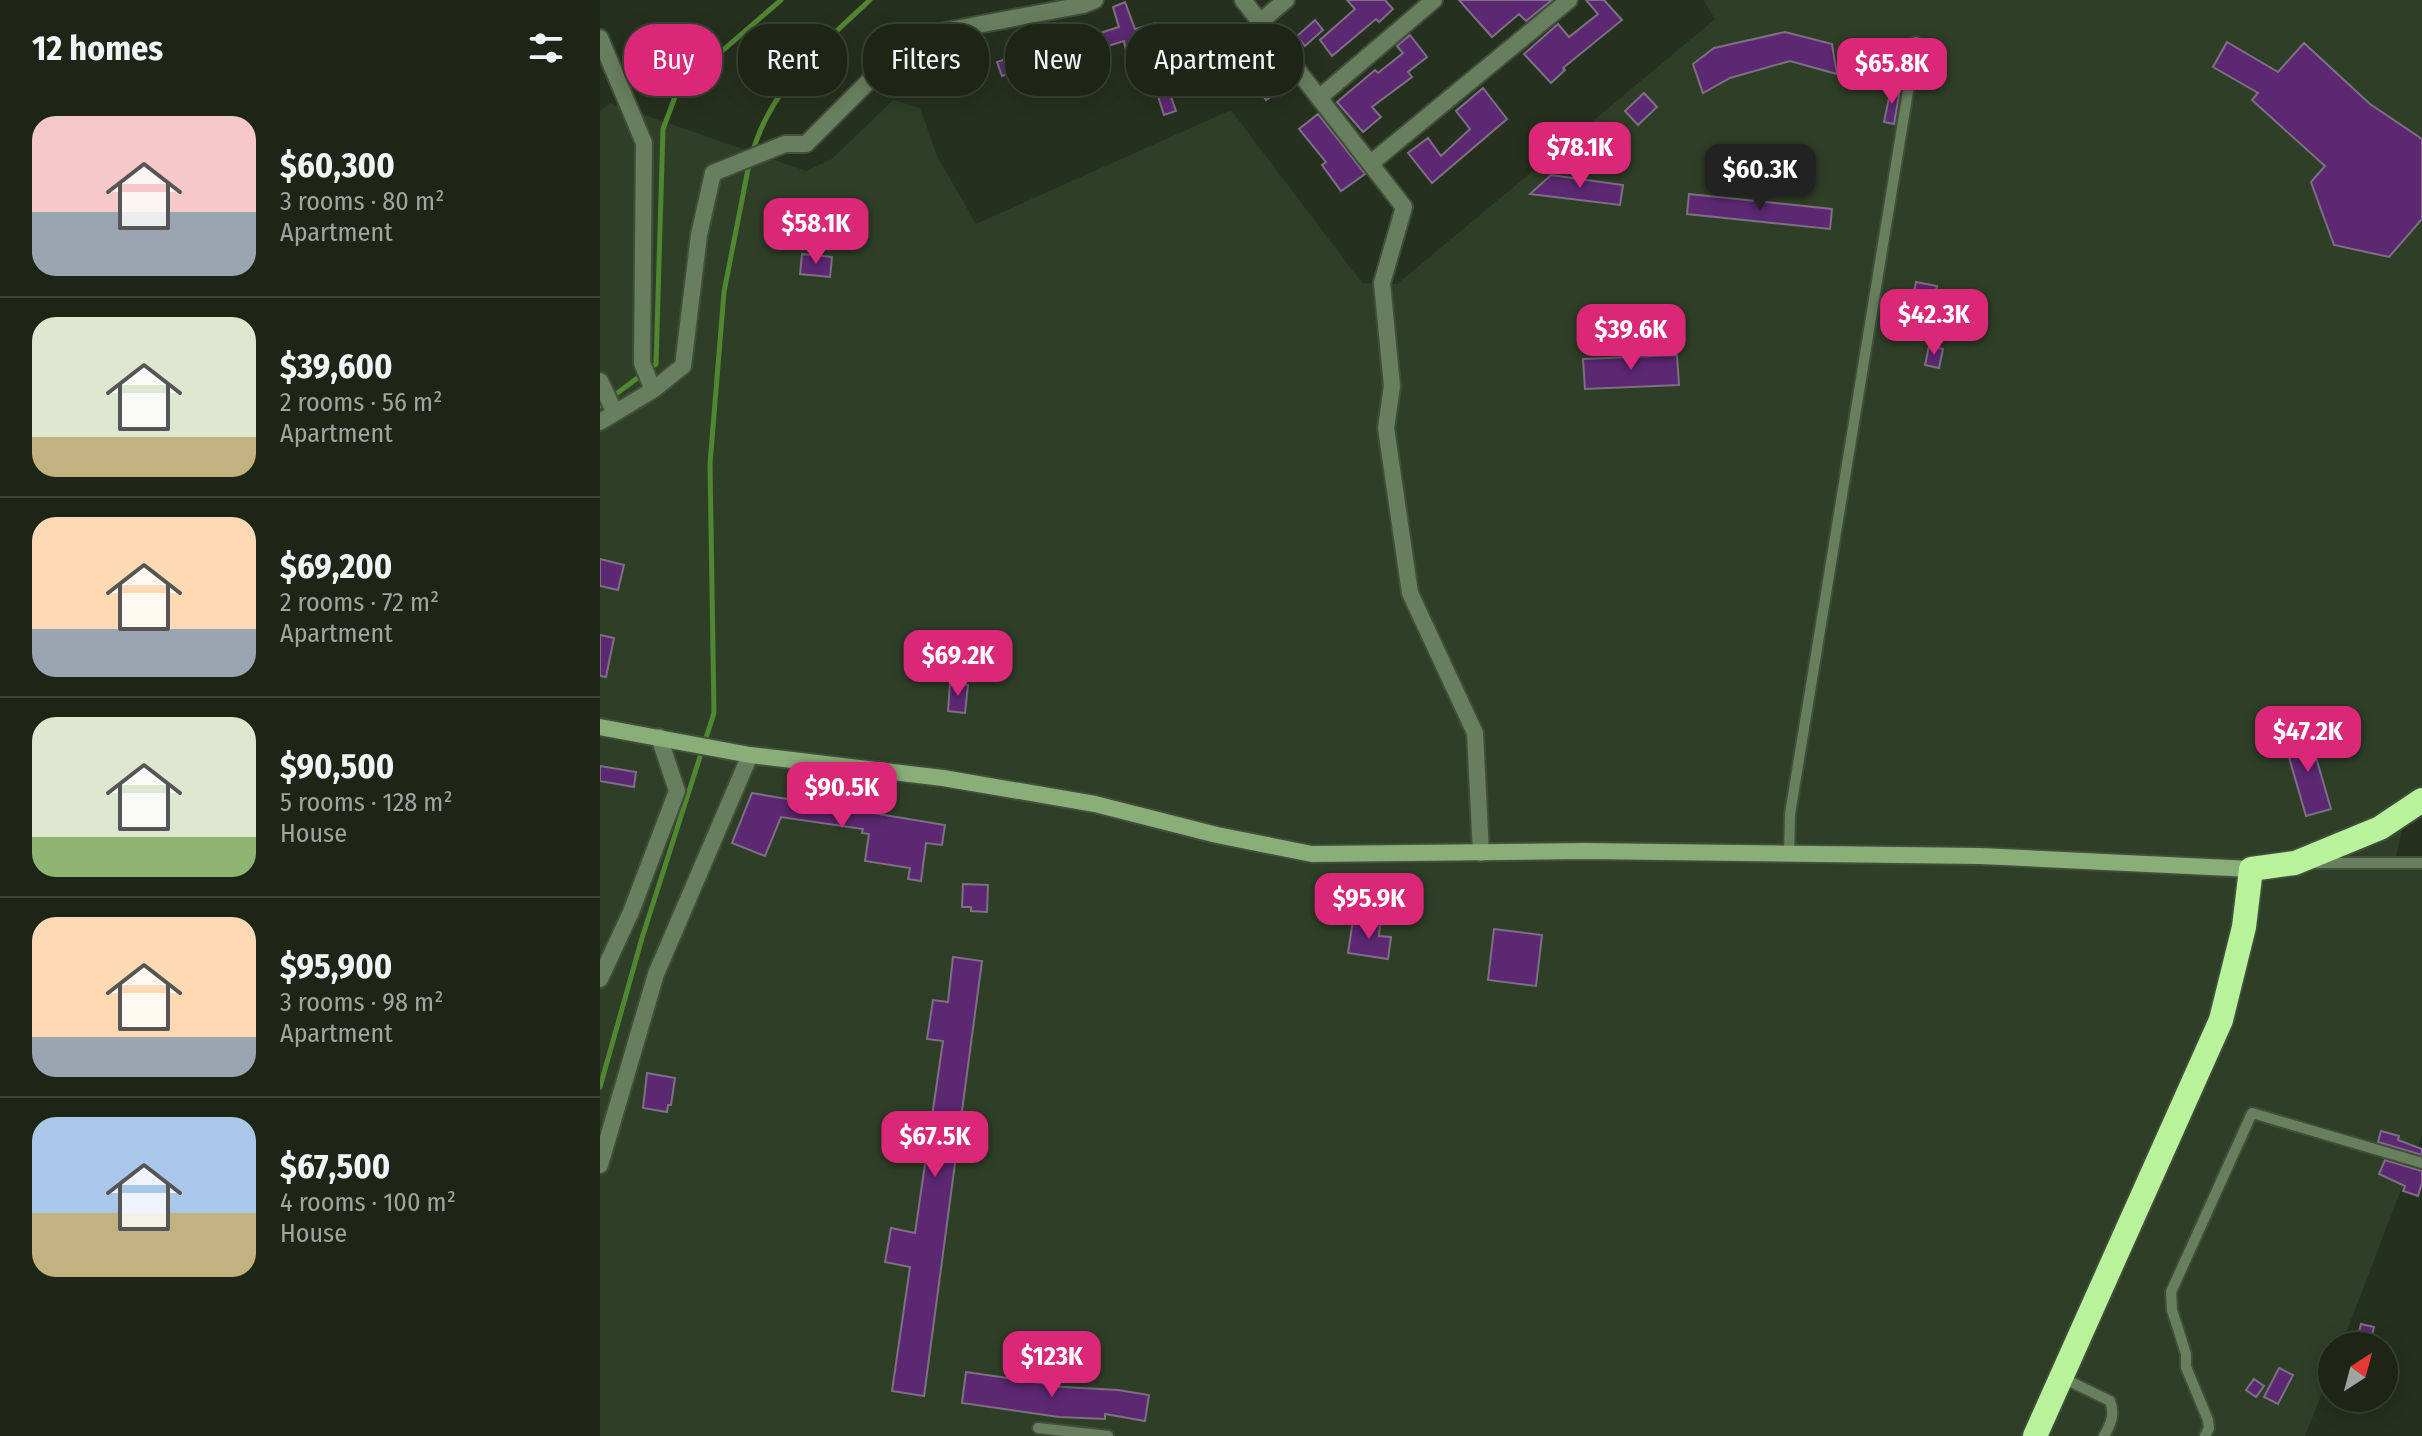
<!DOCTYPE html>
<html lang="en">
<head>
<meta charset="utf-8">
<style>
  :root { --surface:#1c2516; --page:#293123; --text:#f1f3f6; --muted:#a0a5a1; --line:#3a4235; --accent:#db2777 }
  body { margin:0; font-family:"Fira Sans Condensed",sans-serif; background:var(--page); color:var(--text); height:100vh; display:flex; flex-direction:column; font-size:30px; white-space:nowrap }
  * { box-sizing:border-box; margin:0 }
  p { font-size:26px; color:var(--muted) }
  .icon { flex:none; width:44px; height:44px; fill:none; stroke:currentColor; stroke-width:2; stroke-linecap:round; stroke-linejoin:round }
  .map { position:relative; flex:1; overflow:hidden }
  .side { display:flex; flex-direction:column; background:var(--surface); width:600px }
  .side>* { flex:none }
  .guide { position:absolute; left:24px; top:24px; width:760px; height:72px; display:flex; gap:16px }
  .needle { width:52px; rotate:36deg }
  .controls { position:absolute; left:1718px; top:1332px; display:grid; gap:16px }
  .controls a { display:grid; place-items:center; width:80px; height:80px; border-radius:50%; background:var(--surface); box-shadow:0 4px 20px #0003,0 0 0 2px var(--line); font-size:40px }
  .price { position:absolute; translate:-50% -68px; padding:0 18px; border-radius:16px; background:var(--accent); color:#fff; font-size:26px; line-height:52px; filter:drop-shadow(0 2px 4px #0008) }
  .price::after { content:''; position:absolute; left:50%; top:48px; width:24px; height:18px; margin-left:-12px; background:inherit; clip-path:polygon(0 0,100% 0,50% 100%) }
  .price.active { background:#222; color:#fff }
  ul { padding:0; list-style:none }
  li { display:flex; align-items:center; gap:24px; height:200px; padding:0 32px }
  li+li { border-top:2px solid var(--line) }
  li span { display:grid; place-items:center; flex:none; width:224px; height:160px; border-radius:24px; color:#555 }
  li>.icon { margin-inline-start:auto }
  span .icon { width:96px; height:96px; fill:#fffc; stroke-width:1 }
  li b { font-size:34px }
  h2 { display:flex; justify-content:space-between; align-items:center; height:96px; padding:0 32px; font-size:34px }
  .pill { padding:0 28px; border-radius:32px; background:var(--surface); box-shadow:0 4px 20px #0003,0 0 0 2px var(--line); font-size:28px; line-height:72px }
  .pill.active { background:var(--accent); color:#fff }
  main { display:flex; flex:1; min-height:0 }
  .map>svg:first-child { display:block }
  .built { fill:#2f3f27 }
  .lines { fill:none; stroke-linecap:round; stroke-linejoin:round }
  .stream { stroke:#518632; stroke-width:5 }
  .building { fill:#5c2872; stroke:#7d6f84; stroke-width:2 }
  .lane-casing { stroke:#424e3c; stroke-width:14 }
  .street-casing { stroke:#424e3c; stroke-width:20 }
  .secondary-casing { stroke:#424e3c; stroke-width:20 }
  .highway-casing { stroke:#424e3c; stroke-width:28 }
  .lane { stroke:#687f5d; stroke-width:10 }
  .street { stroke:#687f5d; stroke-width:16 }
  .secondary { stroke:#89ae77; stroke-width:16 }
  .highway { stroke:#b8f29b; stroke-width:24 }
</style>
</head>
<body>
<main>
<section class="side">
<h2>12 homes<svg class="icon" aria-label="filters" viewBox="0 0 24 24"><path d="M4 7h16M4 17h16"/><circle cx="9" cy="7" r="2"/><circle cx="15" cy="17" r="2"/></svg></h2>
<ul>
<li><span style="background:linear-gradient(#f6c9c9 60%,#9aa5b1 0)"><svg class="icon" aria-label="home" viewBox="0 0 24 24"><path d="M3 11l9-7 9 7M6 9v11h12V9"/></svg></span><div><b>$60,300</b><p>3 rooms · 80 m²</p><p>Apartment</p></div></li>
<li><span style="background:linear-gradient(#dfe7d0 75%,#c2b280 0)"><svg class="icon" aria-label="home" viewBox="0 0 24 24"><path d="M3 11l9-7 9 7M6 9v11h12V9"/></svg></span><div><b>$39,600</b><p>2 rooms · 56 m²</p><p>Apartment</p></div></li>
<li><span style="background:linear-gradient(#ffd9b3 70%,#9aa5b1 0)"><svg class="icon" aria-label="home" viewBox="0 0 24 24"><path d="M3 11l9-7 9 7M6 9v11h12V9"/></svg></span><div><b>$69,200</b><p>2 rooms · 72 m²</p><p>Apartment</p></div></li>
<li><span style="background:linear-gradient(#dfe7d0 75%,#8fb573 0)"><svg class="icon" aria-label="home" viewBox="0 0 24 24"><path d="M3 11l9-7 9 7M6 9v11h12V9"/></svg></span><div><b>$90,500</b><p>5 rooms · 128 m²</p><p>House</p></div></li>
<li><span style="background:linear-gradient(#ffd9b3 75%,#9aa5b1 0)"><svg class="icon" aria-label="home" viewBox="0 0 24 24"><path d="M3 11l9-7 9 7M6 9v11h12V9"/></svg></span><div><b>$95,900</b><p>3 rooms · 98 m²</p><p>Apartment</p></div></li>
<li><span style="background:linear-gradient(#a9c7e8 60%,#c2b280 0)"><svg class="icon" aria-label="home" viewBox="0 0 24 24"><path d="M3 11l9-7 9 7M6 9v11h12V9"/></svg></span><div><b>$67,500</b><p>4 rooms · 100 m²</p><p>House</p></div></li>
</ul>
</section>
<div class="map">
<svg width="1822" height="1436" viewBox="0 0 1822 1436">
  <rect width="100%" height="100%" fill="#25311e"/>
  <path class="built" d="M1103,0H1822V798L1806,810L1795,862L1822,863V1135L1741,1346H1732V1368L1705,1436H0V111L10,103L206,171L232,159L293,100L320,108L337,156L376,224L631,110L762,283L797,284L1115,19Z"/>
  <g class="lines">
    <path class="stream" d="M152,155C168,91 223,43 270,0
      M0,406L56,364L63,129L78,89L181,0
      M0,1087L42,938L114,713L110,464L124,292L149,164"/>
  </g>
  <path class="building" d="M747,0H785L793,9L779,22L776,19L732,56L720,40L755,9Z
    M859,0H952L926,21L919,14L892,37Z
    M986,0H1004L1022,20L963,68L965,70L951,83L924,54L958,24L969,37L998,14Z
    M525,2L535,29L556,23L561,40L541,47L545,68L530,71L524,41L489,52L484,38L519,27L513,7Z
    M715,20L723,30L705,46L697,36Z
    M1185,32L1232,44L1237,74L1190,61L1130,78L1103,93L1093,64L1114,48Z
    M810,35L827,57L808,72L812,77L772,107L781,117L763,132L737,102L775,70L778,73L803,53L797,46Z
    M453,42L458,57L402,76L397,62Z
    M1627,42L1678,72L1704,43L1770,104L1822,139V219L1789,257L1734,245L1711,182L1725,166L1652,100L1658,93L1613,67Z
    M673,66L687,85L666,100L656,85L646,93L632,77L642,68L653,80Z
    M883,88L907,119L832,183L808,153L828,138L841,156L870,129L856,111Z
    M1291,88L1300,89L1294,124L1284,122Z
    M568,89L576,111L564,115L557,93Z
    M1044,93L1057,107L1038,125L1025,111Z
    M718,114L765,174L741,191L722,165L726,162L699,129Z
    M951,175L1023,185L1020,205L930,194Z
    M1089,194L1232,209L1230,229L1087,214Z
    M202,254L232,257L230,277L200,274Z
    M1316,282L1337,286L1334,302L1313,297Z
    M1329,346L1343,349L1339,368L1325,365Z
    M1077,355L1079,385L985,389L983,359Z
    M0,559L24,565L18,590L0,586Z
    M0,635L14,638L6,677L0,676Z
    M350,683L368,685L365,713L348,711Z
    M1709,733L1731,809L1706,816L1684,740Z
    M0,766L36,772L34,787L0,781Z
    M152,793L345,825L342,845L326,843L321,881L308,879L310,868L265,861L269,834L262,833L263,829L181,817L165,856L132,843Z
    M363,884L388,885L387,912L371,911V907H362Z
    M753,920L780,924L779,936L791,937L788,959L748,953Z
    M894,929L942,935L936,986L888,980Z
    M353,957L382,961L324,1396L292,1391L310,1267L285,1262L291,1228L315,1233L343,1041L327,1039L333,1000L348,1002Z
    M47,1073L75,1078L71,1105H68L67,1112L43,1108Z
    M1781,1131L1799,1136L1798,1140L1822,1149V1155L1778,1142Z
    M1785,1160L1822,1171V1183L1818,1196L1803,1191L1805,1186L1779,1174Z
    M1761,1324L1774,1327L1769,1346L1756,1343Z
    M1679,1368L1693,1375L1678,1404L1664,1397Z
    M366,1372L448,1384L447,1386L518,1390L549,1395L545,1421L505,1414V1419L459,1417L362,1403Z
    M1654,1379L1664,1386L1656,1397L1646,1390Z"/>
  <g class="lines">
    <defs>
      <path id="lane" d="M1189,855L1190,814L1316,42
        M1713,863H1822
        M1463,1378L1510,1401C1515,1414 1511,1424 1504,1436
        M438,1428L508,1436
        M1605,1436L1609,1428L1608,1420L1586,1367V1354L1572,1310L1571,1292L1652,1113L1822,1163"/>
      <path id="street" d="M643,0L804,207L782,283L792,386L786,428L810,593L875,733L881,853
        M660,22L686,0
        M0,38L44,143L42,363L53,390
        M720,97L834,0
        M771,163L969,0
        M0,381L14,411
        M0,422L53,390L83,366L99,235L113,173L185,144H206L313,37L483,5L495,0
        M0,979L31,912L77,791L59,737
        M0,1165L56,974L150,755"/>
      <path id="secondary" d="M0,727L150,755L343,778L495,804L617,835L712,854L985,851L1380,856L1651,869"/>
      <path id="highway" d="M1435,1436L1621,1020L1644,927L1651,869L1695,863L1780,828L1822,800"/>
    </defs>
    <use href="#lane" class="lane-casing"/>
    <use href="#street" class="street-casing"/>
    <use href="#secondary" class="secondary-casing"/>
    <use href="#highway" class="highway-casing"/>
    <use href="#lane" class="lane"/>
    <use href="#street" class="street"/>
    <use href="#secondary" class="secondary"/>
    <use href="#highway" class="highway"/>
  </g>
</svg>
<div class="controls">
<a><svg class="needle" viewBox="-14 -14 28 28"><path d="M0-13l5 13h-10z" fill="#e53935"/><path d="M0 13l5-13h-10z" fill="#a0a5a1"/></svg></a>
</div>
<b class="price" style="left:1292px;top:106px">$65.8K</b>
<b class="price" style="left:980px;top:190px">$78.1K</b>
<b class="price active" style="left:1160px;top:212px">$60.3K</b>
<b class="price" style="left:216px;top:266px">$58.1K</b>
<b class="price" style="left:1334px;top:357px">$42.3K</b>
<b class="price" style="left:1031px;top:372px">$39.6K</b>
<b class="price" style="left:358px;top:698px">$69.2K</b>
<b class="price" style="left:1708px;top:774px">$47.2K</b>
<b class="price" style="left:242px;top:830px">$90.5K</b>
<b class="price" style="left:769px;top:941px">$95.9K</b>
<b class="price" style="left:335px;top:1179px">$67.5K</b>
<b class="price" style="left:452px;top:1399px">$123K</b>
<div class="guide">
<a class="pill active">Buy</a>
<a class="pill">Rent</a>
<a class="pill">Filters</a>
<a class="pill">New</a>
<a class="pill">Apartment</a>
</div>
</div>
</main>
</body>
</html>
